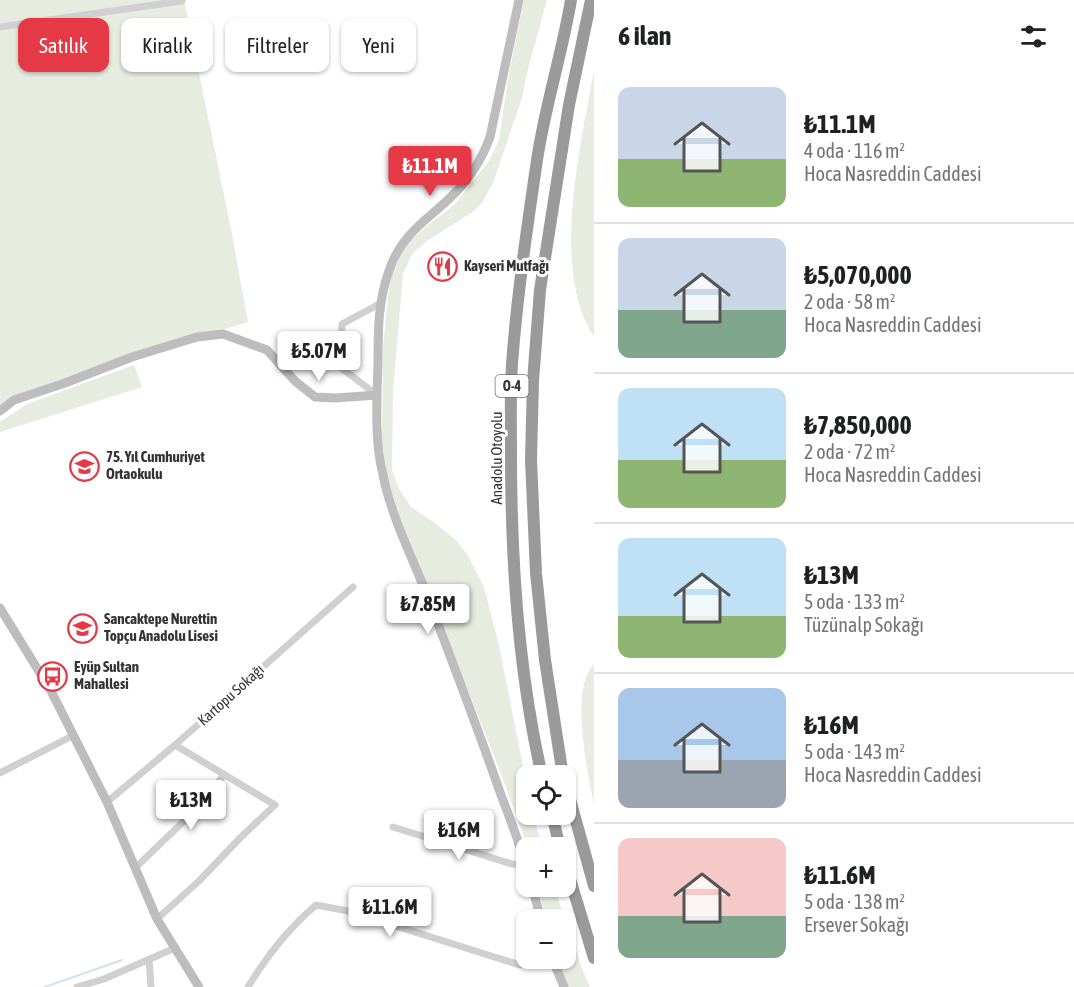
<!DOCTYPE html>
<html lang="tr">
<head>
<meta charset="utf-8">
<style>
  :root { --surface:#fff; --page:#f2f2f2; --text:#202124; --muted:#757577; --line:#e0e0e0; --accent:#e63946 }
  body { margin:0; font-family:"Asap Condensed",sans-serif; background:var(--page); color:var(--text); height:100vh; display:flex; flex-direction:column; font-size:22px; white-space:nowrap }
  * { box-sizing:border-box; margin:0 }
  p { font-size:20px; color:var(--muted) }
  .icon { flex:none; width:33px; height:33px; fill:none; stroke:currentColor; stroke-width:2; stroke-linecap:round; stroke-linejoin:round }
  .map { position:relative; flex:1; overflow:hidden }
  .sheet { display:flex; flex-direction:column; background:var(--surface); width:480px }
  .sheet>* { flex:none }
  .banner { position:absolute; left:18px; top:18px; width:486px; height:54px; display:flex; gap:12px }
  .tools { position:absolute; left:516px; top:765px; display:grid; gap:12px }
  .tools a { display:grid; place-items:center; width:60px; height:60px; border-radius:12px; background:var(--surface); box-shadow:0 2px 4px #0004; font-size:30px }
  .price { position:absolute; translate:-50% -51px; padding:0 14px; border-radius:6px; background:#fff; color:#222; font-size:20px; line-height:39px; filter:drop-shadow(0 2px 3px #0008) }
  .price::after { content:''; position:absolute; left:50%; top:36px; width:18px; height:14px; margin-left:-9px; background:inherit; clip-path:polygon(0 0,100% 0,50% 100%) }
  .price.selected { background:var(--accent); color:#fff }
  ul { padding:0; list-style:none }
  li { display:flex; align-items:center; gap:18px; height:150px; padding:0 24px }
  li+li { border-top:2px solid var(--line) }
  li span { display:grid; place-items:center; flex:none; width:168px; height:120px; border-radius:12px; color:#555 }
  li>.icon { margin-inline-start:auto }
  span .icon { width:72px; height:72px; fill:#fffc; stroke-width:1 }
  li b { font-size:26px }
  h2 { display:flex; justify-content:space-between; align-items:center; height:72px; padding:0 24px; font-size:26px }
  .pill { padding:0 21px; border-radius:12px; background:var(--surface); box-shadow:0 2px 4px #0004; font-size:21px; line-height:54px }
  .pill.selected { background:var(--accent); color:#fff }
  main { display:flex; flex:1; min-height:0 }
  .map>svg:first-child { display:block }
  .green { fill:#e6ecdf }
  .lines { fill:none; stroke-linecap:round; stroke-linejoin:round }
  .stream { stroke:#cfe2ee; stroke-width:2 }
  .street { stroke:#d0d0d0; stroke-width:7 }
  .secondary { stroke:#bdbdbd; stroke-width:9 }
  .highway { stroke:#9a9a9a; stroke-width:12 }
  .labels { text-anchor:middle; stroke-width:6; stroke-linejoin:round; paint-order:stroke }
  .shield { fill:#fff; stroke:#707070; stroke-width:1.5 }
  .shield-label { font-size:14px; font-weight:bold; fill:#333 }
  .poi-label { font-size:15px; font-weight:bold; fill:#333; stroke:#fff; text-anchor:start }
  .street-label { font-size:15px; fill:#333; stroke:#fff }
</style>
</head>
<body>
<main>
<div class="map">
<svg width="594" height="987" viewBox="0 0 594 987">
  <rect width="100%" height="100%" fill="#fff"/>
  <path class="green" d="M0,0H184L231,229L248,322L23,392L0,406Z
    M524,0H547L528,69L522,98L493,183L482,203L474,211L427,241L412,254L403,274L393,391L392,470L398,487L411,507L432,521L456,540L467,554L484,587L499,646L526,781V814L533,815L542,847H528L498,766L399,516L387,475L382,440L383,346L390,280L401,255L411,240L432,222L454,205L489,161L499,140L508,79Z
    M594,70V337C550,271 581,144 594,70Z
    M134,365L142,387L0,432V422L27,404Z
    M594,664V805C588,773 569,688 594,664Z
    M538,887H554L565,920L546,919Z
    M566,920L581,966L590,987H567L555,959L566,958Z"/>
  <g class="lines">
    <path class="stream" d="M45,987L122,960"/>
    <path class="street" d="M0,27L182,1V0
      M377,395L340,367L342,324L381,303
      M0,773L74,735
      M107,802L175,745L353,587
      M393,827L512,864L520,865L525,863
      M135,868L206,800L224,774
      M157,919L199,881L240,838L275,805L175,745
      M149,959L151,987
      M77,987L104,979L175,948
      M248,987C266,957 289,928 316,905L348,911L520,965L552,959"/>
    <path class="secondary" d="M519,0L490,137C482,159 471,177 454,194C428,220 403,232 390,268C378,299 378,330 378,362C377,399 374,439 383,475C391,515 410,553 425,590C451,658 477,726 501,795C510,819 520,843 526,868
      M0,411L14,400L65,383L132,357L197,337L223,334L267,350L295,381L315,397L336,398L377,395
      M0,608L51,691L107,802L157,919L199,987
      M532,886L541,920
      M552,958L564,987"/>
    <path class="highway" d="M542,776C518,671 511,562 511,455C511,424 510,394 512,364C517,296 527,228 537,160C545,106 562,54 571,0
      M563,776L545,660L536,573L531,460L533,381L540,290L569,105L591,0
      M566,785L594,886
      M552,814L560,848
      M566,866L594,958"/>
  </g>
  <defs>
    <symbol id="restaurant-ring" viewBox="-11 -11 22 22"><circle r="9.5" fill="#fff" stroke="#e63946" stroke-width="1.5"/><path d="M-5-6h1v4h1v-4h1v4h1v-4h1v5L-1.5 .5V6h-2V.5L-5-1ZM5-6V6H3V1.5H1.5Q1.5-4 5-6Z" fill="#e63946"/></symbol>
    <symbol id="school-ring" viewBox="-11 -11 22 22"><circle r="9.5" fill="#fff" stroke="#e63946" stroke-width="1.5"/><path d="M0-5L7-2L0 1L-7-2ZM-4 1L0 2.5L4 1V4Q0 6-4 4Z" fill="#e63946"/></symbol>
    <symbol id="bus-ring" viewBox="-11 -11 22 22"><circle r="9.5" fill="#fff" stroke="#e63946" stroke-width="1.5"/><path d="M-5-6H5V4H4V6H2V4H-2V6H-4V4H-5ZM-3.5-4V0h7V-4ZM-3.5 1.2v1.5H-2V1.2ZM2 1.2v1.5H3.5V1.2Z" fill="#e63946"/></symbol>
  </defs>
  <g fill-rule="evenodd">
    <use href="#restaurant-ring" x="426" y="250" width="33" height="33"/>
    <use href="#school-ring" x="68" y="450" width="33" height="33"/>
    <use href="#school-ring" x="66" y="612" width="33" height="33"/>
    <use href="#bus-ring" x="36" y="660" width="33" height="33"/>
  </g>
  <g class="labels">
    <rect class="shield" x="495.5" y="375" width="33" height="22" rx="4.5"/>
    <g class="shield-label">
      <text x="512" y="391">O-4</text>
    </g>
    <g class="poi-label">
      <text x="464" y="271">Kayseri Mutfağı</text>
      <text x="106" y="462">75. Yıl Cumhuriyet<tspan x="106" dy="17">Ortaokulu</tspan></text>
      <text x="104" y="624">Sancaktepe Nurettin<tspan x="104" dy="17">Topçu Anadolu Lisesi</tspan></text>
      <text x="74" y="672">Eyüp Sultan<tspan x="74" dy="17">Mahallesi</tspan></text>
    </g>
    <g class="street-label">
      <text transform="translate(497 458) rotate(-90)" y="5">Anadolu Otoyolu</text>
      <text transform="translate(231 695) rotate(-42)" y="5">Kartopu Sokağı</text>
    </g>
  </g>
</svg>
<div class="tools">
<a><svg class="icon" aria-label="locate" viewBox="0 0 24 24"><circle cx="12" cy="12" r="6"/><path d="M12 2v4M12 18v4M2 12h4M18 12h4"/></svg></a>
<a>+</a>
<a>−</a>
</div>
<b class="price selected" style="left:430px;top:197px">₺11.1M</b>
<b class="price" style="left:319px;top:382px">₺5.07M</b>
<b class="price" style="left:428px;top:635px">₺7.85M</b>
<b class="price" style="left:191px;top:831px">₺13M</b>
<b class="price" style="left:459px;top:861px">₺16M</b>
<b class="price" style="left:390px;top:938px">₺11.6M</b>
<div class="banner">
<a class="pill selected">Satılık</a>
<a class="pill">Kiralık</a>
<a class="pill">Filtreler</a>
<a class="pill">Yeni</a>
</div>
</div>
<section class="sheet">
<h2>6 ilan<svg class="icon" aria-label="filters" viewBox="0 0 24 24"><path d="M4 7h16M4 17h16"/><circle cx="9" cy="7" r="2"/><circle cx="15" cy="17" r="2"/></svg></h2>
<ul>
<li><span style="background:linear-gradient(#c9d6e8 60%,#8fb573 0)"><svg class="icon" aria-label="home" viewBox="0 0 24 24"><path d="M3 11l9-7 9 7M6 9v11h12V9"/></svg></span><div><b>₺11.1M</b><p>4 oda · 116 m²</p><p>Hoca Nasreddin Caddesi</p></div></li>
<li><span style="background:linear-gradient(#c9d6e8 60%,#7fa58c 0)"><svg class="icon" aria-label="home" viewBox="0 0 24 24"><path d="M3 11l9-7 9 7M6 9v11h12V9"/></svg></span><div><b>₺5,070,000</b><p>2 oda · 58 m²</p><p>Hoca Nasreddin Caddesi</p></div></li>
<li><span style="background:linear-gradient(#bfe0f5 60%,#8fb573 0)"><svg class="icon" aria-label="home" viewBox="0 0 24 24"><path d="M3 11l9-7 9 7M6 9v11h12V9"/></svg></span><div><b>₺7,850,000</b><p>2 oda · 72 m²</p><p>Hoca Nasreddin Caddesi</p></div></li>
<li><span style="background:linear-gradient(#bfe0f5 65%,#8fb573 0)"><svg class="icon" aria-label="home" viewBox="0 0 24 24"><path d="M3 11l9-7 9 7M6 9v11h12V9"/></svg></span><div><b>₺13M</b><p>5 oda · 133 m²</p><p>Tüzünalp Sokağı</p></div></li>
<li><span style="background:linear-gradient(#a9c7e8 60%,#9aa5b1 0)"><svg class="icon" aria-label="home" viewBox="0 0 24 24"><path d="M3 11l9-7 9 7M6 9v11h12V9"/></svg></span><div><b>₺16M</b><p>5 oda · 143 m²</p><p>Hoca Nasreddin Caddesi</p></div></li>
<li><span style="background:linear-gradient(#f6c9c9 65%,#7fa58c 0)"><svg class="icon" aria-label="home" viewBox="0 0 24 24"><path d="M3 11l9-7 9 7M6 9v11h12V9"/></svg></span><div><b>₺11.6M</b><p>5 oda · 138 m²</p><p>Ersever Sokağı</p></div></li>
</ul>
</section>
</main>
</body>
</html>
